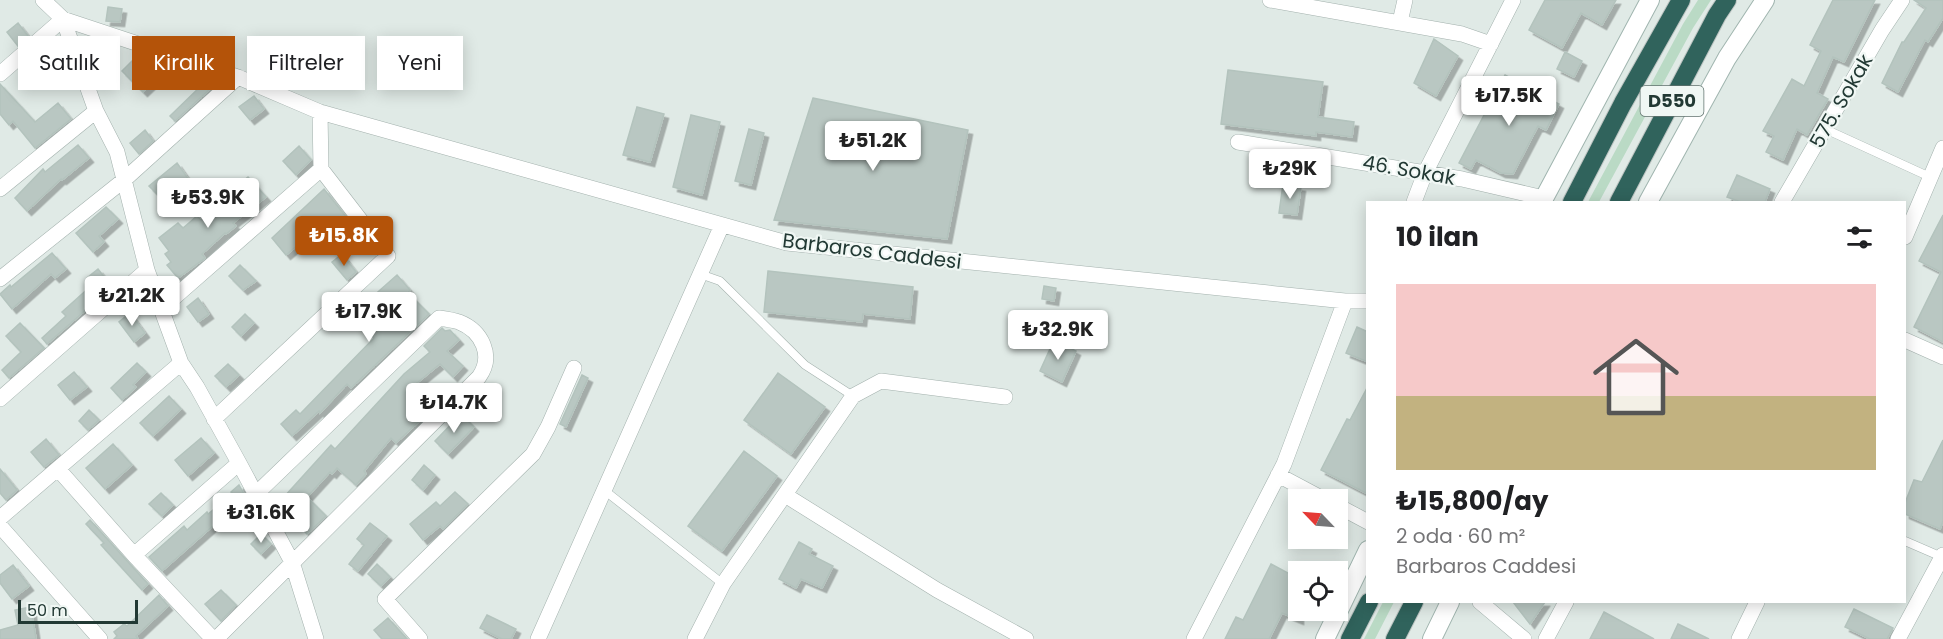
<!DOCTYPE html>
<html lang="tr">
<head>
<meta charset="utf-8">
<style>
  :root { --surface:#fff; --page:#f2f2f2; --text:#202124; --muted:#757577; --accent:#b45309 }
  body { margin:0; font-family:Poppins,sans-serif; background:var(--page); color:var(--text); height:100vh; display:flex; flex-direction:column; font-size:22px; white-space:nowrap }
  * { box-sizing:border-box; margin:0 }
  p { font-size:20px; color:var(--muted) }
  .icon { flex:none; width:33px; height:33px; fill:none; stroke:currentColor; stroke-width:2; stroke-linecap:round; stroke-linejoin:round }
  .map { position:relative; flex:1; overflow:hidden }
  .panel { position:absolute; left:1366px; top:201px; width:540px; height:402px; display:flex; flex-direction:column; background:var(--surface); border-radius:0px; box-shadow:0 3px 15px #0003 }
  .panel>* { flex:none }
  .guide { position:absolute; left:18px; top:36px; width:570px; height:54px; display:flex; gap:12px }
  .needle { width:39px; rotate:295deg }
  .buttons { position:absolute; left:1288px; top:489px; display:grid; gap:12px }
  .buttons a { display:grid; place-items:center; width:60px; height:60px; border-radius:0px; background:var(--surface); box-shadow:0 3px 15px #0003; font-size:30px }
  .scale { position:absolute; left:18px; bottom:15px; width:120px; box-sizing:border-box; padding-left:6px; border:3px solid #223934; border-top:0; font-size:16px; line-height:21px; white-space:nowrap; color:#223934; -webkit-text-stroke:4px #f0f7f4; paint-order:stroke }
  .price { position:absolute; translate:-50% -51px; padding:0 14px; border-radius:6px; background:#fff; color:#222; font-size:20px; line-height:39px; filter:drop-shadow(0 2px 3px #0008) }
  .price::after { content:''; position:absolute; left:50%; top:36px; width:18px; height:14px; margin-left:-9px; background:inherit; clip-path:polygon(0 0,100% 0,50% 100%) }
  .price.active { background:var(--accent); color:#fff }
  ul { padding:0; list-style:none }
  li { display:grid; align-content:center; gap:12px; height:318px; padding:0 30px }
  li span { display:grid; place-items:center; height:186px; border-radius:0px; color:#555 }
  li>.icon { margin-inline-start:auto }
  span .icon { width:108px; height:108px; fill:#fffc; stroke-width:1 }
  li b { font-size:26px }
  h2 { display:flex; justify-content:space-between; align-items:center; height:72px; padding:0 30px; font-size:26px }
  .pill { padding:0 21px; border-radius:0px; background:var(--surface); box-shadow:0 3px 15px #0003; font-size:21px; line-height:54px }
  .pill.active { background:var(--accent); color:#fff }
  .map>svg:first-child { display:block }
  .green { fill:#badac5 }
  .building { fill:#b9c7c2; stroke:#b3c3bd; stroke-width:1.5; filter:url(#shadow) }
  .lines { fill:none; stroke-linecap:round; stroke-linejoin:round }
  .lane-casing { stroke:#a3b1ad; stroke-width:9 }
  .street-casing { stroke:#a3b1ad; stroke-width:16 }
  .secondary-casing { stroke:#a0b5af; stroke-width:20 }
  .highway-casing { stroke:#bdc4c2; stroke-width:20 }
  .lane { stroke:#fff; stroke-width:8 }
  .street { stroke:#fff; stroke-width:15 }
  .secondary { stroke:#fff; stroke-width:18 }
  .highway { stroke:#30635c; stroke-width:18 }
  .labels { text-anchor:middle; stroke-width:4.5; stroke-linejoin:round; paint-order:stroke }
  .shield { fill:#f0f7f4; stroke:#60726e; stroke-width:1.5 }
  .shield-label { font-size:18px; font-weight:bold; fill:#223934 }
  .street-label { font-size:20px; fill:#223934; stroke:#f0f7f4 }
</style>
</head>
<body>
<div class="map">
<svg width="1943" height="639" viewBox="0 0 1943 639">
  <defs>
    <filter id="shadow"><feDropShadow dx="4.5" dy="4.5" stdDeviation="0" flood-color="#0004"/></filter>
  </defs>
  <rect width="100%" height="100%" fill="#e0eae6"/>
  <path class="green" d="M1698,0H1711L1693,28L1599,202H1588L1683,24Z
    M1383,602H1394L1375,639H1364Z"/>
  <path class="building" d="M1545,0H1616L1602,25L1581,13L1562,48L1529,30Z
    M1833,0H1875L1844,62L1833,57L1817,93L1828,99L1807,135L1797,129L1783,160L1766,152L1774,136L1763,131L1792,79L1804,86L1821,51L1810,45Z
    M1914,0H1943V18L1928,42L1925,40L1898,92L1882,83L1902,42H1904L1926,8Z
    M108,7L122,9L120,22L106,21Z
    M18,23L28,36L18,46L7,32Z
    M1434,39L1458,56L1436,96L1414,83Z
    M1565,52L1582,61L1574,77L1557,69Z
    M49,54L63,73L51,83L36,64Z
    M133,60L139,66L141,63L146,67L148,66L159,77L143,92L122,71Z
    M1228,70L1323,82L1318,117L1354,122L1352,137L1316,132V136L1221,124Z
    M1505,75L1559,104L1546,130L1538,126L1513,174L1501,173L1476,160L1471,169L1459,163Z
    M205,82L211,88L175,121L170,116Z
    M0,84L35,122L58,103L71,119L35,148L13,121L9,125L0,114Z
    M254,96L264,109L250,120L239,107Z
    M813,98L968,130L947,239L774,220Z
    M637,107L664,114L650,162L623,155Z
    M691,115L720,122L702,195L673,187Z
    M749,129L764,133L751,185L735,181Z
    M145,130L153,141L139,154L130,143Z
    M78,145L89,158L62,180L61,179L27,211L15,198L43,169L45,172Z
    M299,146L311,160L296,175L283,161Z
    M177,163L189,180L179,187L175,182L160,197L149,186Z
    M1737,175L1770,189L1765,202H1741L1727,197Z
    M248,177L266,197L233,223L236,226L226,234L225,233L202,254L205,258L178,278L167,265L171,262L165,254L169,251L159,238L178,223L183,228L197,216L201,220L239,189L237,186Z
    M1283,184L1301,187L1297,215L1279,213Z
    M324,189L347,218L333,230L329,226L307,243L305,239L286,255L272,238Z
    M106,207L118,219L99,236L104,242L93,252L76,233Z
    M1943,215V342L1914,327L1941,272L1919,261Z
    M52,253L66,269L55,278L51,274L12,309L0,294L10,285L11,287Z
    M342,254L356,272L347,280L332,262Z
    M240,265L256,281L243,290L229,276Z
    M98,269L112,287L47,344L42,338L66,316L62,312L92,285L87,278Z
    M768,271L913,287L910,319L863,314L862,322L764,312Z
    M397,275L410,290L408,293L429,314L351,388L347,384L320,413L319,411L292,436L281,424L296,410L300,414L374,338L353,314Z
    M1044,286L1056,288L1054,301L1042,299Z
    M198,298L209,314L198,322L187,307Z
    M130,313L145,333L134,342L119,322Z
    M245,314L254,323L241,336L232,327Z
    M20,323L44,348L9,378L2,370L21,352L6,336Z
    M1357,327L1368,332V362L1346,353Z
    M442,328L445,331L450,330L459,340L447,351L463,366L453,377L440,364L406,392L425,416L396,443L391,438L364,471L366,474L356,485L337,468L332,474L330,472L307,497L326,516L307,534L296,522L303,515L284,497L331,445L335,449L404,374L430,352L424,346Z
    M1054,340L1076,351L1062,382L1040,371Z
    M137,363L146,372L133,385L136,387L122,400L111,388Z
    M228,364L239,375L226,387L215,376Z
    M74,372L87,387L70,400L58,385Z
    M778,373L825,407L791,454L744,420Z
    M582,375L588,378L566,427L560,424Z
    M1368,386V494L1321,470L1347,419L1350,420Z
    M169,396L181,409L153,436L140,423Z
    M89,410L99,420L88,430L79,421Z
    M461,414L474,427L448,454L435,441Z
    M201,438L214,453L188,476L175,460Z
    M46,439L59,455L44,467L31,452Z
    M1943,440V521L1940,529L1905,514V503L1914,480L1922,482Z
    M113,444L132,465L105,489L86,468Z
    M744,451L777,476L722,551L688,526Z
    M424,465L435,475L423,490L412,480Z
    M0,469L17,490L6,500L0,493Z
    M239,485L251,506L246,510L243,506L226,520L223,517L162,571L149,557L184,526L187,530L207,512L208,514L233,494L231,492Z
    M455,492L468,504L443,529L440,526L423,540L410,524L436,502L440,506Z
    M161,493L173,505L162,516L149,504Z
    M90,520L148,584L142,590L101,545L104,543L86,524Z
    M370,523L387,536L358,571L349,564L364,545L357,539Z
    M261,534L271,544L261,554L251,544Z
    M799,542L812,549L809,554L833,566L822,588L801,579L796,588L779,579Z
    M377,564L390,577L381,586L368,574Z
    M1271,564L1299,579V620L1282,613L1269,639H1225L1236,617L1243,620Z
    M13,565L29,586L12,599L0,583V575Z
    M221,590L236,605L221,621L205,604Z
    M159,595L168,606L136,636L138,639H114L117,636L114,632L124,624L127,626Z
    M1513,602H1545L1530,624Z
    M31,607L36,639H0V630L18,625L15,610Z
    M1854,609L1893,628L1887,639H1870L1845,627Z
    M1604,612L1654,639H1590Z
    M487,615L516,629L511,639H502L480,628Z
    M388,618L407,639H382L374,630Z
    M1678,624L1709,639H1671Z"/>
  <g class="lines">
    <defs>
      <path id="lane" d="M1825,129L1930,177
        M700,274L720,281L805,365L853,396
        M604,490L723,584
        M1905,541L1942,557"/>
      <path id="street" d="M43,0L63,19L238,77L320,112L787,243L1345,301H1368
        M1270,0L1462,34L1491,44
        M63,19L96,111L117,152L147,270L181,363L197,387L239,463L292,562L316,639
        M1400,22L1405,0
        M0,74L63,19
        M1238,142L1462,179L1544,198
        M0,189L96,111
        M1414,202L1425,173L1513,0
        M1782,202L1882,30L1902,0
        M1905,237L1943,148
        M0,279L124,180L238,77
        M161,309L321,169
        M1905,340L1943,357
        M0,399L147,270
        M214,419L388,256L321,169L320,112
        M58,469L134,555L213,639
        M1278,475L1325,500
        M785,495L937,590L1026,639
        M1338,506L1368,522
        M0,518L181,363
        M0,526L100,639
        M134,555L239,463
        M1480,602L1524,639
        M216,639L479,377C494,356 482,331 459,322C453,320 446,319 439,318L255,495
        M420,639L385,599L533,454L548,427L574,368
        M538,639L722,225
        M695,639L723,584L853,396L881,381L1005,397
        M1194,639L1284,464L1345,301
        M1546,639L1566,602
        M1739,639L1757,602
        M1898,639L1943,555"/>
      <path id="secondary" d="M1542,202L1650,0
        M1648,202L1727,58L1765,0
        M1325,639L1368,550
        M1432,639L1450,602"/>
      <path id="highway" d="M1572,202L1623,103L1681,0
        M1619,202L1717,15L1727,0
        M1350,639L1369,602
        M1395,639L1414,602"/>
    </defs>
    <use href="#lane" class="lane-casing"/>
    <use href="#street" class="street-casing"/>
    <use href="#secondary" class="secondary-casing"/>
    <use href="#highway" class="highway-casing"/>
    <use href="#lane" class="lane"/>
    <use href="#street" class="street"/>
    <use href="#secondary" class="secondary"/>
    <use href="#highway" class="highway"/>
  </g>
  <g class="labels">
    <rect class="shield" x="1640.5" y="86" width="63" height="30" rx="4.5"/>
    <g class="shield-label">
      <text x="1672" y="107">D550</text>
    </g>
    <g class="street-label">
      <text transform="translate(1841 101) rotate(-60)" y="7">575. Sokak</text>
      <text transform="translate(1409 170) rotate(10)" y="7">46. Sokak</text>
      <text transform="translate(872 251) rotate(7)" y="7">Barbaros Caddesi</text>
    </g>
  </g>
</svg>
<div class="buttons">
<a><svg class="needle" viewBox="-14 -14 28 28"><path d="M0-13l5 13h-10z" fill="#e53935"/><path d="M0 13l5-13h-10z" fill="#757577"/></svg></a>
<a><svg class="icon" aria-label="locate" viewBox="0 0 24 24"><circle cx="12" cy="12" r="6"/><path d="M12 2v4M12 18v4M2 12h4M18 12h4"/></svg></a>
</div>
<div class="scale">50 m</div>
<b class="price" style="left:1509px;top:127px">₺17.5K</b>
<b class="price" style="left:873px;top:172px">₺51.2K</b>
<b class="price" style="left:1290px;top:200px">₺29K</b>
<b class="price" style="left:208px;top:229px">₺53.9K</b>
<b class="price active" style="left:344px;top:267px">₺15.8K</b>
<b class="price" style="left:132px;top:327px">₺21.2K</b>
<b class="price" style="left:369px;top:343px">₺17.9K</b>
<b class="price" style="left:1058px;top:361px">₺32.9K</b>
<b class="price" style="left:454px;top:434px">₺14.7K</b>
<b class="price" style="left:261px;top:544px">₺31.6K</b>
<div class="guide">
<a class="pill">Satılık</a>
<a class="pill active">Kiralık</a>
<a class="pill">Filtreler</a>
<a class="pill">Yeni</a>
</div>
<section class="panel">
<h2>10 ilan<svg class="icon" aria-label="filters" viewBox="0 0 24 24"><path d="M4 7h16M4 17h16"/><circle cx="9" cy="7" r="2"/><circle cx="15" cy="17" r="2"/></svg></h2>
<ul>
<li><span style="background:linear-gradient(#f6c9c9 60%,#c2b280 0)"><svg class="icon" aria-label="home" viewBox="0 0 24 24"><path d="M3 11l9-7 9 7M6 9v11h12V9"/></svg></span><div><b>₺15,800/ay</b><p>2 oda · 60 m²</p><p>Barbaros Caddesi</p></div></li>
</ul>
</section>
</div>
</body>
</html>
